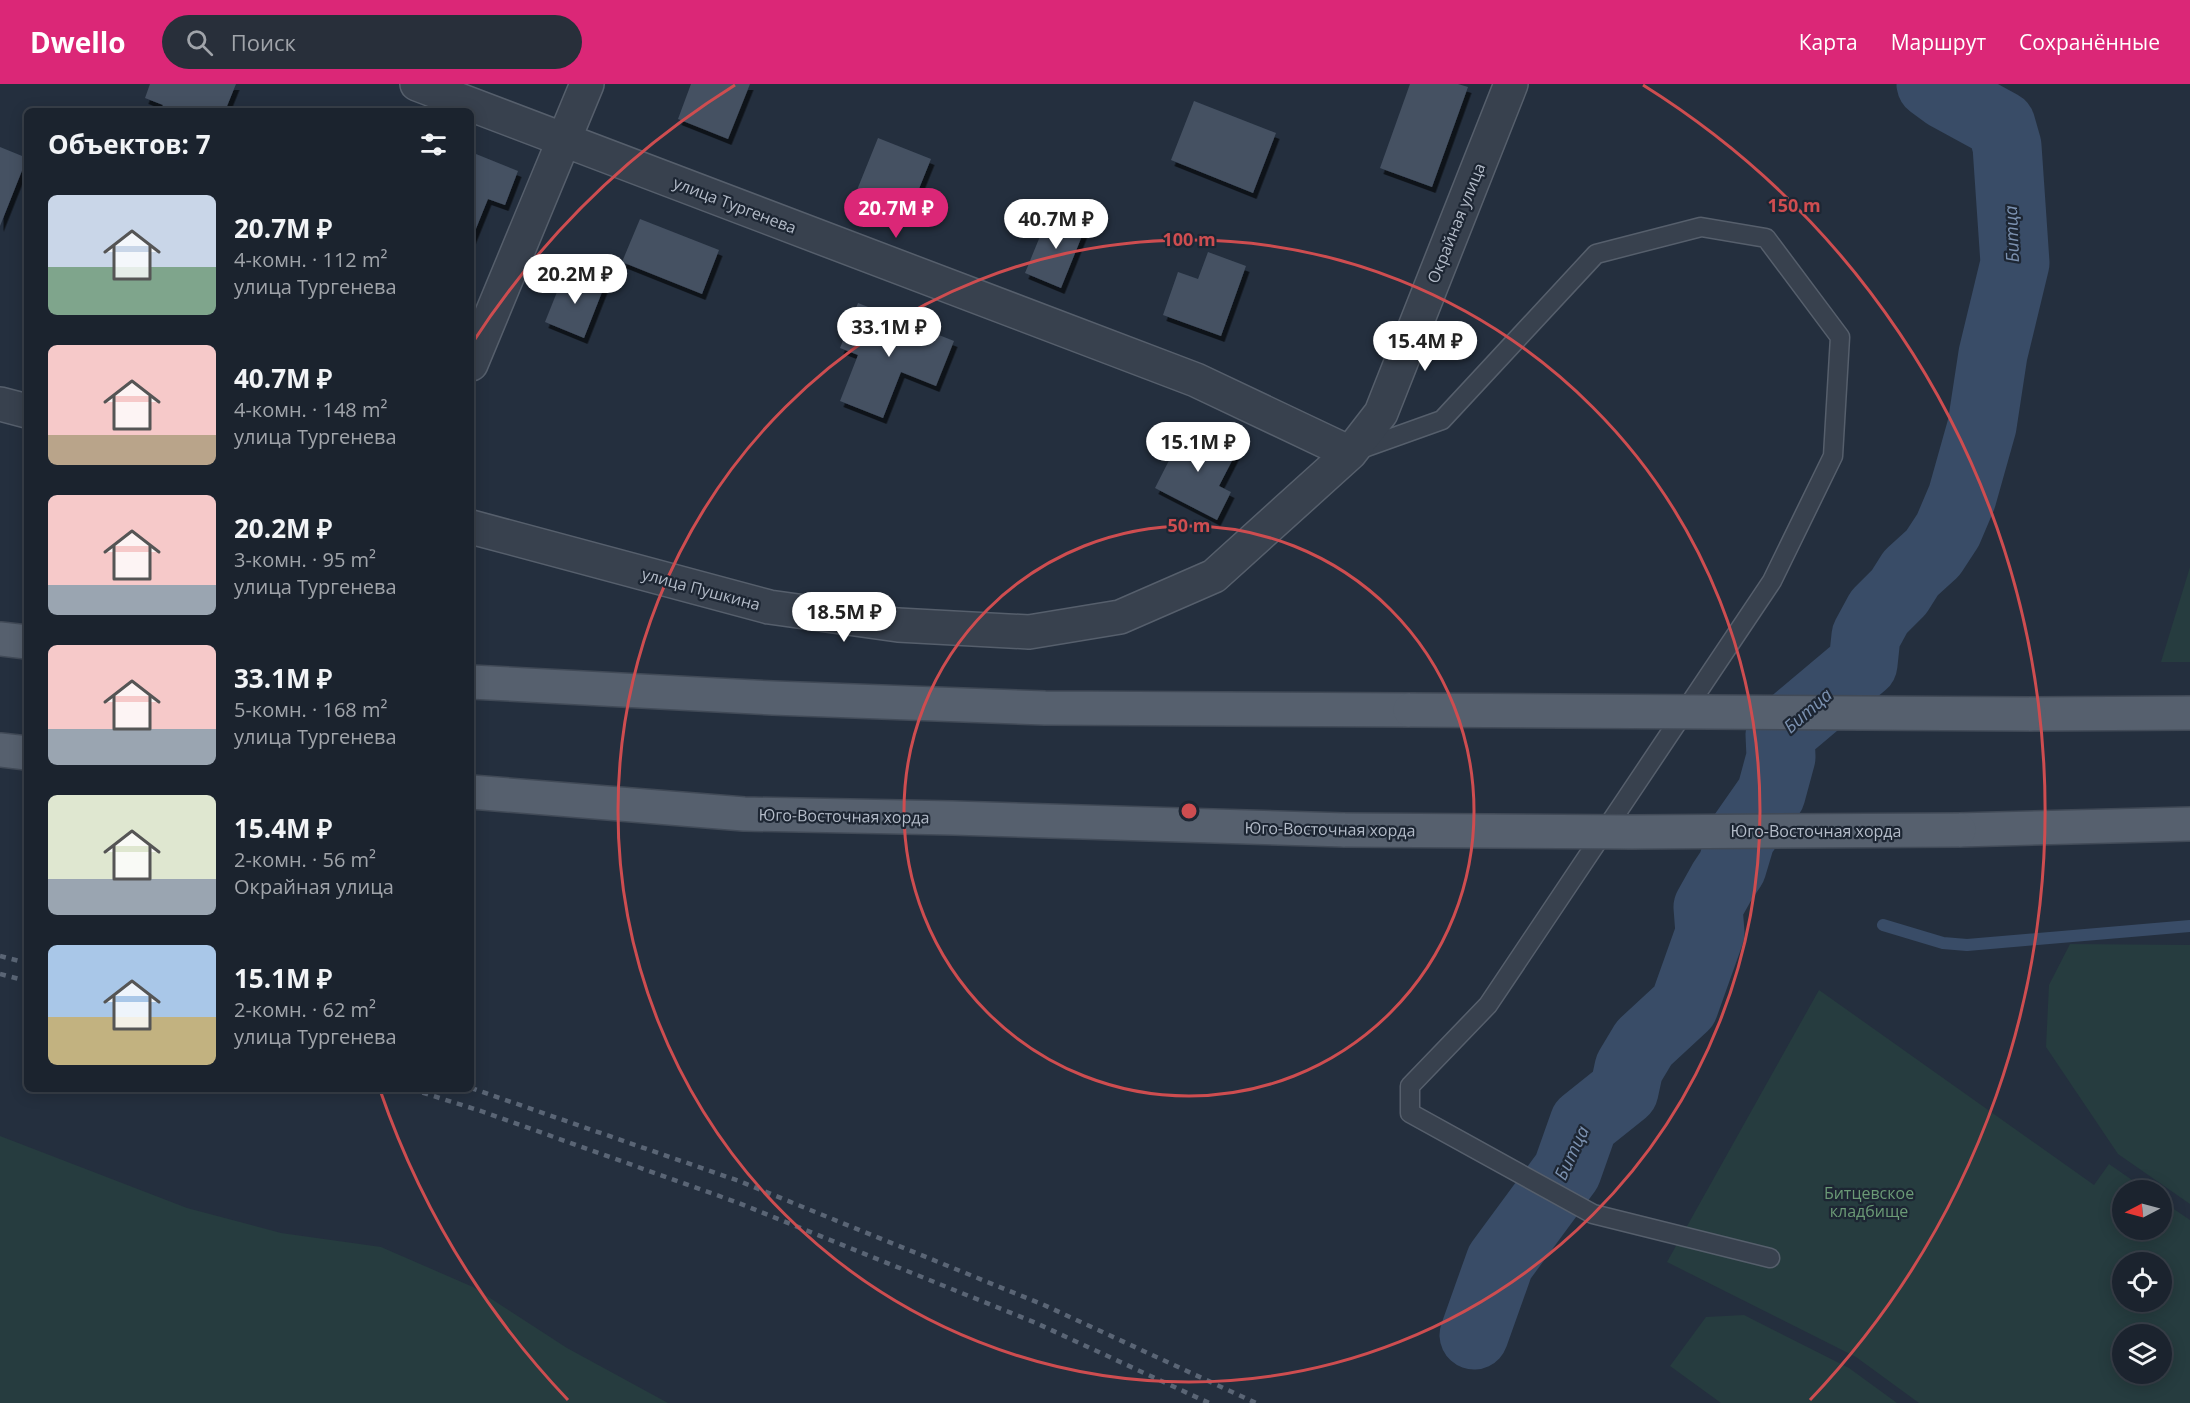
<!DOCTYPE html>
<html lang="ru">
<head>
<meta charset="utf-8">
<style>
  :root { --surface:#1b232e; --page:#282f3a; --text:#f1f3f6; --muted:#a0a4aa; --line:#39404a; --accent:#db2777 }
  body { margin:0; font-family:"Open Sans",sans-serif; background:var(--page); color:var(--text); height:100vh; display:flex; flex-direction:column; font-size:22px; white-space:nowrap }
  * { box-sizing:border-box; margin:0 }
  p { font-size:20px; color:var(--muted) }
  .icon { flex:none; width:33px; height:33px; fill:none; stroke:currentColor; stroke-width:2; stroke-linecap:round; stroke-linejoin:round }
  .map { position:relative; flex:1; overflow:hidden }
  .details { position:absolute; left:24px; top:24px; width:450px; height:984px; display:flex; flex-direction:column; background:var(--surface); border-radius:9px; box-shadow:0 3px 15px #0003,0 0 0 2px var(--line) }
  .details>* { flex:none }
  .needle { width:39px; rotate:264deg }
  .tools { position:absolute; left:2112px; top:1096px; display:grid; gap:12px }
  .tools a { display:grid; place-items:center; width:60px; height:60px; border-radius:50%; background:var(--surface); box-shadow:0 3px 15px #0003,0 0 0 2px var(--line); font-size:30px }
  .price { position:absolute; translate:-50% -51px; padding:0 14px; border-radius:21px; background:#fff; color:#222; font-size:20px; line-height:39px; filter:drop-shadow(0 2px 3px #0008) }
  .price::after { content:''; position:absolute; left:50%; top:36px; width:18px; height:14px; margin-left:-9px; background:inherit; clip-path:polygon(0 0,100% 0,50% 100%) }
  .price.active { background:var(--accent); color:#fff }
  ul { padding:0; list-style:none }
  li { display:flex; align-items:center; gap:18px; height:150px; padding:0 24px }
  li span { display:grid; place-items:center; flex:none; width:168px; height:120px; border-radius:9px; color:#555 }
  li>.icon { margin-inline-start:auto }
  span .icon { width:72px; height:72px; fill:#fffc; stroke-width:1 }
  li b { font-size:26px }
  h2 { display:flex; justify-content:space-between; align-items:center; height:72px; padding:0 24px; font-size:26px }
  header { display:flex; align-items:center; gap:36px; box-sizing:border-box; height:84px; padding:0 30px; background:var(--accent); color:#fff }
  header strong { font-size:28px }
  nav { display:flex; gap:33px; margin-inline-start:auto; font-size:21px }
  .search { width:420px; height:54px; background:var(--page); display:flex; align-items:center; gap:15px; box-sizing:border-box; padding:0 21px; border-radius:33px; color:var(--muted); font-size:22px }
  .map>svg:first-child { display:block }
  .green { fill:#263c3f; fill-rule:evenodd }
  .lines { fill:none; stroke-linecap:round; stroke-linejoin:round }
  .stream { stroke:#394c67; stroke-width:12 }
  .river { stroke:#394c67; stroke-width:69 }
  .building { fill:#455162; filter:url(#shadow) }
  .service-casing { stroke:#565f6c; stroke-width:21 }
  .minor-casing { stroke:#565f6c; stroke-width:36 }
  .primary-casing { stroke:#414a57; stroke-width:36 }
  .service { stroke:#38414e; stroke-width:18 }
  .minor { stroke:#38414e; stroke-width:33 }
  .primary { stroke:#56606e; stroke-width:33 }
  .rail { stroke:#5a6575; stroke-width:4.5; stroke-dasharray:6 6; stroke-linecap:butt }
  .primary-bridge-casing { stroke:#414a57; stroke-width:36; stroke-linecap:butt }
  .primary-bridge { stroke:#56606e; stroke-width:33 }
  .ring { fill:none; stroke:#ce4d50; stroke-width:3 }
  .labels { text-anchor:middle; stroke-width:4.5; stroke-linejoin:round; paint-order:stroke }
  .street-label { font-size:16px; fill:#b4bcc9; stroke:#1d2633 }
  .park-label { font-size:16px; fill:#6b9a76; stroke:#1d2633 }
  .water-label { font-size:18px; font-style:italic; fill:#7c92b1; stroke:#1d2633 }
  .centre { fill:#ce4d50; stroke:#1d2633; stroke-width:3 }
  .ring-label { font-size:18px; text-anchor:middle; font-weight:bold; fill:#ce4d50; stroke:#1d2633; stroke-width:4.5; stroke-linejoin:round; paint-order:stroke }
</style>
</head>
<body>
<header>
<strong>Dwello</strong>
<div class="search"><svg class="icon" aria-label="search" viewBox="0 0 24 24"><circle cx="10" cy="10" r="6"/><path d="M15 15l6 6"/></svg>Поиск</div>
<nav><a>Карта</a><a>Маршрут</a><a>Сохранённые</a></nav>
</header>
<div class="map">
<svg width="2190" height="1319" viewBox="0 0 2190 1319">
  <defs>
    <filter id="shadow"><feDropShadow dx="3.5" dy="6" stdDeviation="0" flood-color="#0009"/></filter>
  </defs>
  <rect width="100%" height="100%" fill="#242f3e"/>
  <path class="green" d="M2190,483V578H2161Z
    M2070,860L2190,861V1120L2118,1070L2046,963L2049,901Z
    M1819,906L2094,1101L2109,1080L2148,1107H2122V1146H2162V1117L2190,1136V1319H1919L1856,1273L1667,1178ZM2122,1179H2162V1218H2122ZM2122,1251H2162V1290H2122Z
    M0,1052L187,1124L281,1149L381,1163L473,1203L567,1264L668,1319H0Z
    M1744,1231L1849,1284L1897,1319H1721L1670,1282L1706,1233Z"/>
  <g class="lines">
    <path class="stream" d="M1883,841L1943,859L1967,861L2190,842"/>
    <path class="river" d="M1474,1251L1500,1178L1567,1087L1584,1039L1624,1007L1629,984L1644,959L1684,922L1710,849L1708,823L1722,798L1732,783L1741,753L1771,710L1781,673L1780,650L1863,580L1866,552L1879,528L1899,508L1911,489L1933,469L1948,446L1962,413L1982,342L1993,270L2015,179L2007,62L2001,41L1946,11L1931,0"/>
  </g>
  <path class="building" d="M150,0H236L225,27H160L163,21L145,14Z
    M691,0H750L728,55L678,35Z
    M1410,0H1458L1468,3L1432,103L1380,84Z
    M1194,17L1276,49L1253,109L1171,76Z
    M878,54L931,75L910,127L857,106Z
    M0,63L27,74L0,142Z
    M471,68L518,87L505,121L488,115L471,157Z
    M1050,128L1086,142L1061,204L1025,189Z
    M640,135L719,166L702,210L622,178Z
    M1208,168L1246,182L1221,252L1163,231L1178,188L1198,195Z
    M565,188L604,203L584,254L545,238Z
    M858,219L954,257L936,302L901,288L883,334L840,317L858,271L840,264Z
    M1187,341L1237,367L1219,402L1231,408L1217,436L1155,404Z"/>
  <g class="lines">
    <defs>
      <path id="service" d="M1358,366L1442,336L1596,170L1701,143L1766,154L1840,253L1833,372L1772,497L1488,921L1410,1002V1029L1593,1130L1770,1174"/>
      <path id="minor" d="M417,0L1196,296L1350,369
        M471,280L587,0
        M0,320L27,327
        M471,443L769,523L898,541L1029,548L1120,533L1214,492L1350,369L1381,329L1511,0"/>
      <path id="primary" d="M0,555L27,558
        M471,598L773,614L1045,624L1410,626
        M2029,630L2190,629
        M0,666L27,669
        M471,708L744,730L953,734L1345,746
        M1959,746L2190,740"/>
    </defs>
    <use href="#service" class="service-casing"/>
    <use href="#minor" class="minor-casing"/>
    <use href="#primary" class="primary-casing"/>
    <use href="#service" class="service"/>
    <use href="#minor" class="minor"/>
    <use href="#primary" class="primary"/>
    <path class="rail" d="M0,872L27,879
      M0,890L27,897
      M471,1004L739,1097L1044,1221L1256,1319
      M411,1005L481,1027L736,1118L1036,1239L1209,1319"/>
    <defs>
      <path id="primary-bridge" d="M1410,626L2029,630
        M1345,746L1632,748L1959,746"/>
    </defs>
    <use href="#primary-bridge" class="primary-bridge-casing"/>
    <use href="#primary-bridge" class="primary-bridge"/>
  </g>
  <g class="ring">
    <circle cx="1189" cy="727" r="285"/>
    <circle cx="1189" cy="727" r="571"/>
    <path d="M568 1316A856 856 0 0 1 380 1006M471 261A856 856 0 0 1 735 1M1643 1A856 856 0 0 1 1810 1316"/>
  </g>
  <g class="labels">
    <g class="street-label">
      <text transform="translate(735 121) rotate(21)" y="6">улица Тургенева</text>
      <text transform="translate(1456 139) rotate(-68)" y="6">Окрайная улица</text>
      <text transform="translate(701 505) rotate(15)" y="6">улица Пушкина</text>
      <text transform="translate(844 732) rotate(1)" y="6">Юго-Восточная хорда</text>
      <text transform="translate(1330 745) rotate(1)" y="6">Юго-Восточная хорда</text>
      <text x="1816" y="753">Юго-Восточная хорда</text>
    </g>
    <g class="park-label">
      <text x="1869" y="1115">Битцевское<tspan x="1869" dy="18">кладбище</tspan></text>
    </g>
    <g class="water-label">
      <text transform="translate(2012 150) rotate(-92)" y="6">Битца</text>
      <text transform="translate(1808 627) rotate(-41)" y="6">Битца</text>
      <text transform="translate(1572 1069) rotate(-65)" y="6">Битца</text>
    </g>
  </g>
  <circle cx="1189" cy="727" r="9" class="centre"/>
  <g class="ring-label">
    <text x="1794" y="128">150 m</text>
    <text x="1189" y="162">100 m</text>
    <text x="1189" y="448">50 m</text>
  </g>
</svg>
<div class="tools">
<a><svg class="needle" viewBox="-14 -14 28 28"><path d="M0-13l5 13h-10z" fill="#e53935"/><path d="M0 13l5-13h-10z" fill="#a0a4aa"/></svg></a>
<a><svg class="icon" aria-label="locate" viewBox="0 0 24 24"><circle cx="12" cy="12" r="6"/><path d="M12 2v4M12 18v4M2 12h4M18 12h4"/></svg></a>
<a><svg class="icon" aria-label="layers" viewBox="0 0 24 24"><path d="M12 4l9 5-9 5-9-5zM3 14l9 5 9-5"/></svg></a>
</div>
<b class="price active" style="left:896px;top:155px">20.7M ₽</b>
<b class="price" style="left:1056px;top:166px">40.7M ₽</b>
<b class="price" style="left:575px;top:221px">20.2M ₽</b>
<b class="price" style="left:889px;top:274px">33.1M ₽</b>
<b class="price" style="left:1425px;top:288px">15.4M ₽</b>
<b class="price" style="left:1198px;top:389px">15.1M ₽</b>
<b class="price" style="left:844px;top:559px">18.5M ₽</b>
<section class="details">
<h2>Объектов: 7<svg class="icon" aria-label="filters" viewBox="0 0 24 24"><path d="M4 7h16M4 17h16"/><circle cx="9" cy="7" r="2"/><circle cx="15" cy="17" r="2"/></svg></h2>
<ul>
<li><span style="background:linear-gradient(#c9d6e8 60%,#7fa58c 0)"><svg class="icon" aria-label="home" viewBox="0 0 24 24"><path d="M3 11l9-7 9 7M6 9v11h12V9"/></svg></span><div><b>20.7M ₽</b><p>4-комн. · 112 m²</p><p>улица Тургенева</p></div></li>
<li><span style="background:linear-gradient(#f6c9c9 75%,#b9a48a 0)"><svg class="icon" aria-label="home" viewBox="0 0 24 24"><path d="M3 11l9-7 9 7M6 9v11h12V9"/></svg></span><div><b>40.7M ₽</b><p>4-комн. · 148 m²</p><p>улица Тургенева</p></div></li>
<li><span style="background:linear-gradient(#f6c9c9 75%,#9aa5b1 0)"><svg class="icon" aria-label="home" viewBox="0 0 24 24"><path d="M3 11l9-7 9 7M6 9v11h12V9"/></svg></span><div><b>20.2M ₽</b><p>3-комн. · 95 m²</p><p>улица Тургенева</p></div></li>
<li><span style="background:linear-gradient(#f6c9c9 70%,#9aa5b1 0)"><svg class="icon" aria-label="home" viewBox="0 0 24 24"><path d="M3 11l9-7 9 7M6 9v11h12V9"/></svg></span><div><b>33.1M ₽</b><p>5-комн. · 168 m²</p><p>улица Тургенева</p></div></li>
<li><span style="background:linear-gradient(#dfe7d0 70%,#9aa5b1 0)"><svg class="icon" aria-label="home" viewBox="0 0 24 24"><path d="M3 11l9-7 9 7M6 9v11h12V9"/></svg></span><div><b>15.4M ₽</b><p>2-комн. · 56 m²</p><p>Окрайная улица</p></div></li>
<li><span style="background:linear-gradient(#a9c7e8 60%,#c2b280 0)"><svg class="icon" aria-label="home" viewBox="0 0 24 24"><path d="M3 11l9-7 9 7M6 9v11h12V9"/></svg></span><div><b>15.1M ₽</b><p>2-комн. · 62 m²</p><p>улица Тургенева</p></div></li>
</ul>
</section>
</div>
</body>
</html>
